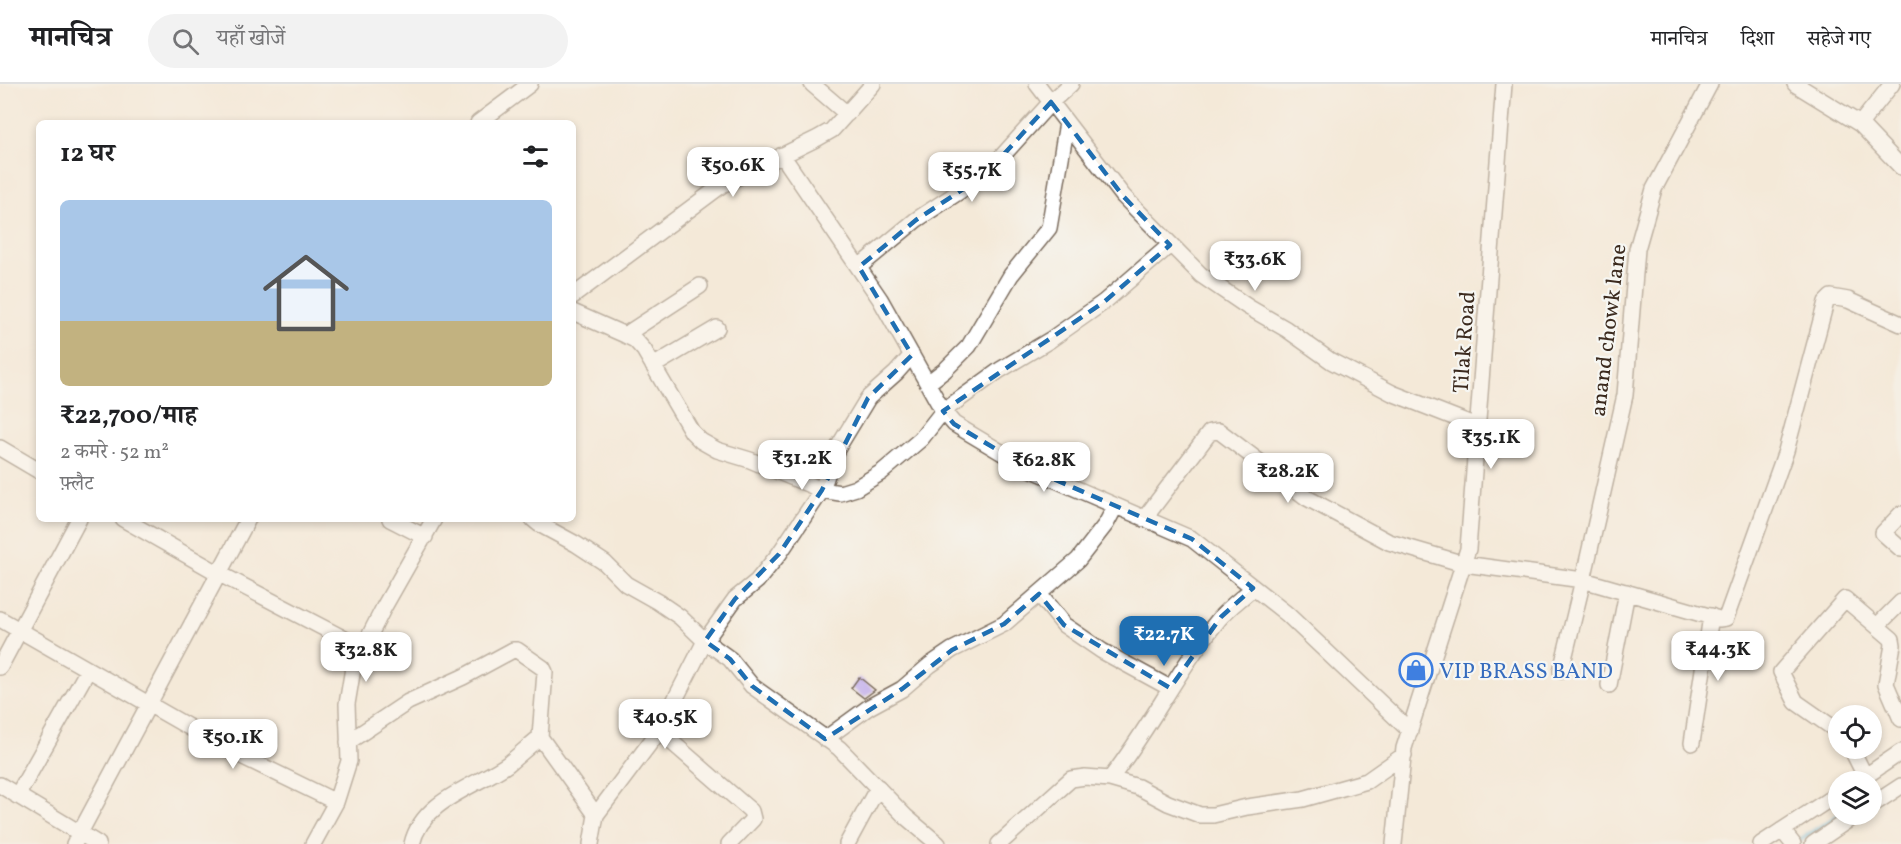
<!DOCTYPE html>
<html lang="hi">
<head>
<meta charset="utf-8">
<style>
  :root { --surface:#fff; --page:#f2f2f2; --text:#202124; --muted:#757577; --line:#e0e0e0; --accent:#1f6fb2 }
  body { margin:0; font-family:Vollkorn,"Noto Serif Devanagari",serif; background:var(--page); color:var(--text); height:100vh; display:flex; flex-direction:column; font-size:22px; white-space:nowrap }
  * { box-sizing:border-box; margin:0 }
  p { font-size:20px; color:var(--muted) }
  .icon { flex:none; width:33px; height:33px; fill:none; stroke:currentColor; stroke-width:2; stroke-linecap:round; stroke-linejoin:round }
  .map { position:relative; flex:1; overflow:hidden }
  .sheet { position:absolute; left:36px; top:36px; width:540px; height:402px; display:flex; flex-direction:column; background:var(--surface); border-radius:9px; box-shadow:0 3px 9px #0003 }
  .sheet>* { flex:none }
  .buttons { position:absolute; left:1828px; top:621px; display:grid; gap:12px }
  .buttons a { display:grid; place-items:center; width:54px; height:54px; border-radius:50%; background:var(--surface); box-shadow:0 3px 9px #0003; font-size:30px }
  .price { position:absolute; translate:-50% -51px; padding:0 14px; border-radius:12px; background:#fff; color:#222; font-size:20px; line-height:39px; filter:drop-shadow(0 2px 3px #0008) }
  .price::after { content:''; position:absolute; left:50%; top:36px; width:18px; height:14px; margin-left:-9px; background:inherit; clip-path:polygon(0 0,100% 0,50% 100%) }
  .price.active { background:var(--accent); color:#fff }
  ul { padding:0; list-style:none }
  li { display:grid; align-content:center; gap:12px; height:318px; padding:0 24px }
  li+li { border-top:2px solid var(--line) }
  li span { display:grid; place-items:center; height:186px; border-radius:9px; color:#555 }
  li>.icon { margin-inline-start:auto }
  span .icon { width:108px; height:108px; fill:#fffc; stroke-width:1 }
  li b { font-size:26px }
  h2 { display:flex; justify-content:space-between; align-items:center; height:72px; padding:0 24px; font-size:26px }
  header { display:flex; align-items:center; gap:36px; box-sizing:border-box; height:84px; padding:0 30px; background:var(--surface); border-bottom:2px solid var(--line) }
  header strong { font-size:28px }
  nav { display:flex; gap:33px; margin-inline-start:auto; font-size:21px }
  .search { width:420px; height:54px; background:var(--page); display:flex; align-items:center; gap:15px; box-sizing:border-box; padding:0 21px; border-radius:33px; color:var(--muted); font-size:22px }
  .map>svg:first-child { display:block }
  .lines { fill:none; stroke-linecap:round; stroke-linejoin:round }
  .stream { stroke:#5bb2d8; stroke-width:4.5 }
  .building { fill:#c6b3ea }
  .street-casing { stroke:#7c6d5f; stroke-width:18 }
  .street { stroke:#fff; stroke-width:15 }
  .marked { fill:none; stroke:#1f6fb2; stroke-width:4.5; stroke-dasharray:12 8; stroke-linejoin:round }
  .labels { text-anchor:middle; stroke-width:4.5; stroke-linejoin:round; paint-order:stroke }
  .street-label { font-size:22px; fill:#3b2a1e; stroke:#f6f6f2 }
  .shop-label { font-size:22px; fill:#366cbe; stroke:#f6f6f2; text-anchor:start }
</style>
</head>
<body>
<header>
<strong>मानचित्र</strong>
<div class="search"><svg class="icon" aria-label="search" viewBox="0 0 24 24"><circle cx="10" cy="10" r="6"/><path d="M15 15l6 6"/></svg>यहाँ खोजें</div>
<nav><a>मानचित्र</a><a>दिशा</a><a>सहेजे गए</a></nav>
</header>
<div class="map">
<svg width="1901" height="760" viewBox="0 0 1901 760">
  <rect width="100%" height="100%" fill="#f6f6f2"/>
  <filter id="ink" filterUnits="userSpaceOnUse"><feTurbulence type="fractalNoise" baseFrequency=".0167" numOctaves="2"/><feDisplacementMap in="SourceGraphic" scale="12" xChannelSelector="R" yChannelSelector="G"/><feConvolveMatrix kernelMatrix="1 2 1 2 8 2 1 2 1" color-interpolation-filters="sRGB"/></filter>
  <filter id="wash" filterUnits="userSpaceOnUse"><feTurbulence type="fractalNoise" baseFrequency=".008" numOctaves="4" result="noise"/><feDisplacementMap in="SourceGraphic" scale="24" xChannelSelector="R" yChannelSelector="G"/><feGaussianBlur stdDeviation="1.35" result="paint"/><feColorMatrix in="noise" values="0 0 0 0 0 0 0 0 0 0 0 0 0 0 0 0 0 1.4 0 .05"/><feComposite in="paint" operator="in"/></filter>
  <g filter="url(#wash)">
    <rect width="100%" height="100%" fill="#f4e9d8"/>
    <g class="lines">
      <path class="stream" d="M1872,712L1883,705
        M1795,759L1841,730"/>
    </g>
    <g id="blocks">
      <path class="building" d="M859,593L875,606L864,614L851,604Z"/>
    </g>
  </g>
  <g filter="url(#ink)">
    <use href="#blocks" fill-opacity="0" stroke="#7c6d5f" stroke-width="1.5"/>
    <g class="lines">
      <defs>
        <path id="street" d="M812,0L847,30
          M1037,0L1123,112L1201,191L1248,223L1286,245L1331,277L1392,309L1479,343
          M1795,0L1860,40L1892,0
          M478,39L530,0
          M1860,40L1901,83
          M782,71L880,215L943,327L954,340L1026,383L1192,455L1287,530L1410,647
          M859,183L916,136L986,90L1051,18L1071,0
          M573,212L722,101L818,54L832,46L873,0
          M573,228L625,251L635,256L644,266L692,348L701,357L717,366L750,376L822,406L840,409L856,404L882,388L921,355L943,327L1000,286L1050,256L1104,218L1170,161
          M625,251L700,202
          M653,282L717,244
          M928,299L945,286L969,262L1011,191L1049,144L1067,39
          M0,364L39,387
          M1901,430L1883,449L1901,465
          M123,435L218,489L362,564
          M390,435L425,453
          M533,435L539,440L576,460L605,479L626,500L658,518L680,533L705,557L730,575L752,602L839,664L906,733L938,760
          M1144,435L1210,348L1219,347L1307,414L1389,458L1464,480L1583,496L1625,311L1637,165L1654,105L1710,0
          M1039,510L1064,541L1102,567L1170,604
          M0,535L227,665L336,718
          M1877,542L1901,518
          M0,583L79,435
          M1561,587L1583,496L1719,535L1726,534L1786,367L1826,218L1831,213L1848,216L1901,240
          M1609,601L1627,508
          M659,647L751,727L753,735L729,760
          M1839,648L1796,618L1781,588L1845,515L1892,555L1893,561L1886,600L1901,635
          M825,655L869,623L902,605L930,581L952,566L1004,540L1078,476L1106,440L1115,423
          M348,658L408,618L463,593L513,566H517L543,584L545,588L540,653
          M1692,659L1711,532
          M1851,664L1865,692
          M1110,695C1150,644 1178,585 1219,535C1229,523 1242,514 1253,504
          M1857,698L1901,668
          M0,701L98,760
          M17,712L88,586
          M1872,721L1901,702
          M1782,746L1793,760
          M74,760L248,435
          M313,760L336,718L349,677L347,620L353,584L384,523L434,435
          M412,760C422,716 475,703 508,680C519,671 529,662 540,653L596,731
          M591,760L596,731L659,647L705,557L735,515L757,497L779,470L822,406L834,370L868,314L896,289L912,271
          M847,760L878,703
          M999,760L1071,695L1085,693L1110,695L1138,703L1168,719L1200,731H1213L1247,723L1303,715L1367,697L1404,671
          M1394,760L1404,664L1468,465L1504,0
          M1761,760L1839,709
          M1813,760L1857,730"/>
      </defs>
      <use href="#street" class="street-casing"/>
      <use href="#street" class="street"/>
    </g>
  </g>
  <path d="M0 0H1901V760H0ZM1051,18L1123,112L1170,161L1104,218L943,327L954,340L1026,383L1192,455L1253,504L1221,533L1170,604L1064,541L1039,510L1004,540L952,566L902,605L825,655L752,602L730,575L705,557L735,515L779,470L822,406L868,314L912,271L859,183L916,136L986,90Z" fill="#f4e9d8" fill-opacity=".55" fill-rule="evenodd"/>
  <path class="marked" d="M1051,18L1123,112L1170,161L1104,218L943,327L954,340L1026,383L1192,455L1253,504L1221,533L1170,604L1064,541L1039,510L1004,540L952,566L902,605L825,655L752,602L730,575L705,557L735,515L779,470L822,406L868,314L912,271L859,183L916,136L986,90Z"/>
  <defs>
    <symbol id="shop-ring" viewBox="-11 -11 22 22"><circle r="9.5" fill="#f6f6f2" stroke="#3f7fe0" stroke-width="1.5"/><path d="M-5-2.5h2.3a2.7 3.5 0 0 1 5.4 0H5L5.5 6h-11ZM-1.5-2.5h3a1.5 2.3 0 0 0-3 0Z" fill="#3f7fe0"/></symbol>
  </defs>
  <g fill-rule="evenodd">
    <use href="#shop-ring" x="1397" y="567" width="38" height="38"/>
  </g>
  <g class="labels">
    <g class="street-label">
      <text transform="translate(1607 246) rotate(-83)" y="8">anand chowk lane</text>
      <text transform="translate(1463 258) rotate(-86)" y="8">Tilak Road</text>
    </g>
    <g class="shop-label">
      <text x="1439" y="594">VIP BRASS BAND</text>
    </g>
  </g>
</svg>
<div class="buttons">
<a><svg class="icon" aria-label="locate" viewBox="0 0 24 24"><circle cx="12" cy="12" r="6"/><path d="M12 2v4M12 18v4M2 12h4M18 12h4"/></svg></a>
<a><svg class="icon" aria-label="layers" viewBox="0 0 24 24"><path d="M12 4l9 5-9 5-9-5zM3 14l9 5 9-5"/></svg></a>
</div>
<b class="price" style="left:733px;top:114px">₹50.6K</b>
<b class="price" style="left:972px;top:119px">₹55.7K</b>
<b class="price" style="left:1255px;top:208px">₹33.6K</b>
<b class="price" style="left:1491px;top:386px">₹35.1K</b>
<b class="price" style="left:802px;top:407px">₹31.2K</b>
<b class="price" style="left:1044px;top:409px">₹62.8K</b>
<b class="price" style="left:1288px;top:420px">₹28.2K</b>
<b class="price active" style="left:1164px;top:583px">₹22.7K</b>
<b class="price" style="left:1718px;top:598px">₹44.3K</b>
<b class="price" style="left:366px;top:599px">₹32.8K</b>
<b class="price" style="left:665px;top:666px">₹40.5K</b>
<b class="price" style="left:233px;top:686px">₹50.1K</b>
<section class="sheet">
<h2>12 घर<svg class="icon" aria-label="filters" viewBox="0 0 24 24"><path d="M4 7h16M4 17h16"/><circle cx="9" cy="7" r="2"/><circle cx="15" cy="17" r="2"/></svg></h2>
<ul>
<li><span style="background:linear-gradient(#a9c7e8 65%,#c2b280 0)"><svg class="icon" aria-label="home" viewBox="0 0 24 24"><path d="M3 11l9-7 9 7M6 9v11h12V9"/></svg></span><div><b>₹22,700/माह</b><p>2 कमरे · 52 m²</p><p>फ़्लैट</p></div></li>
</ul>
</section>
</div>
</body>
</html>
